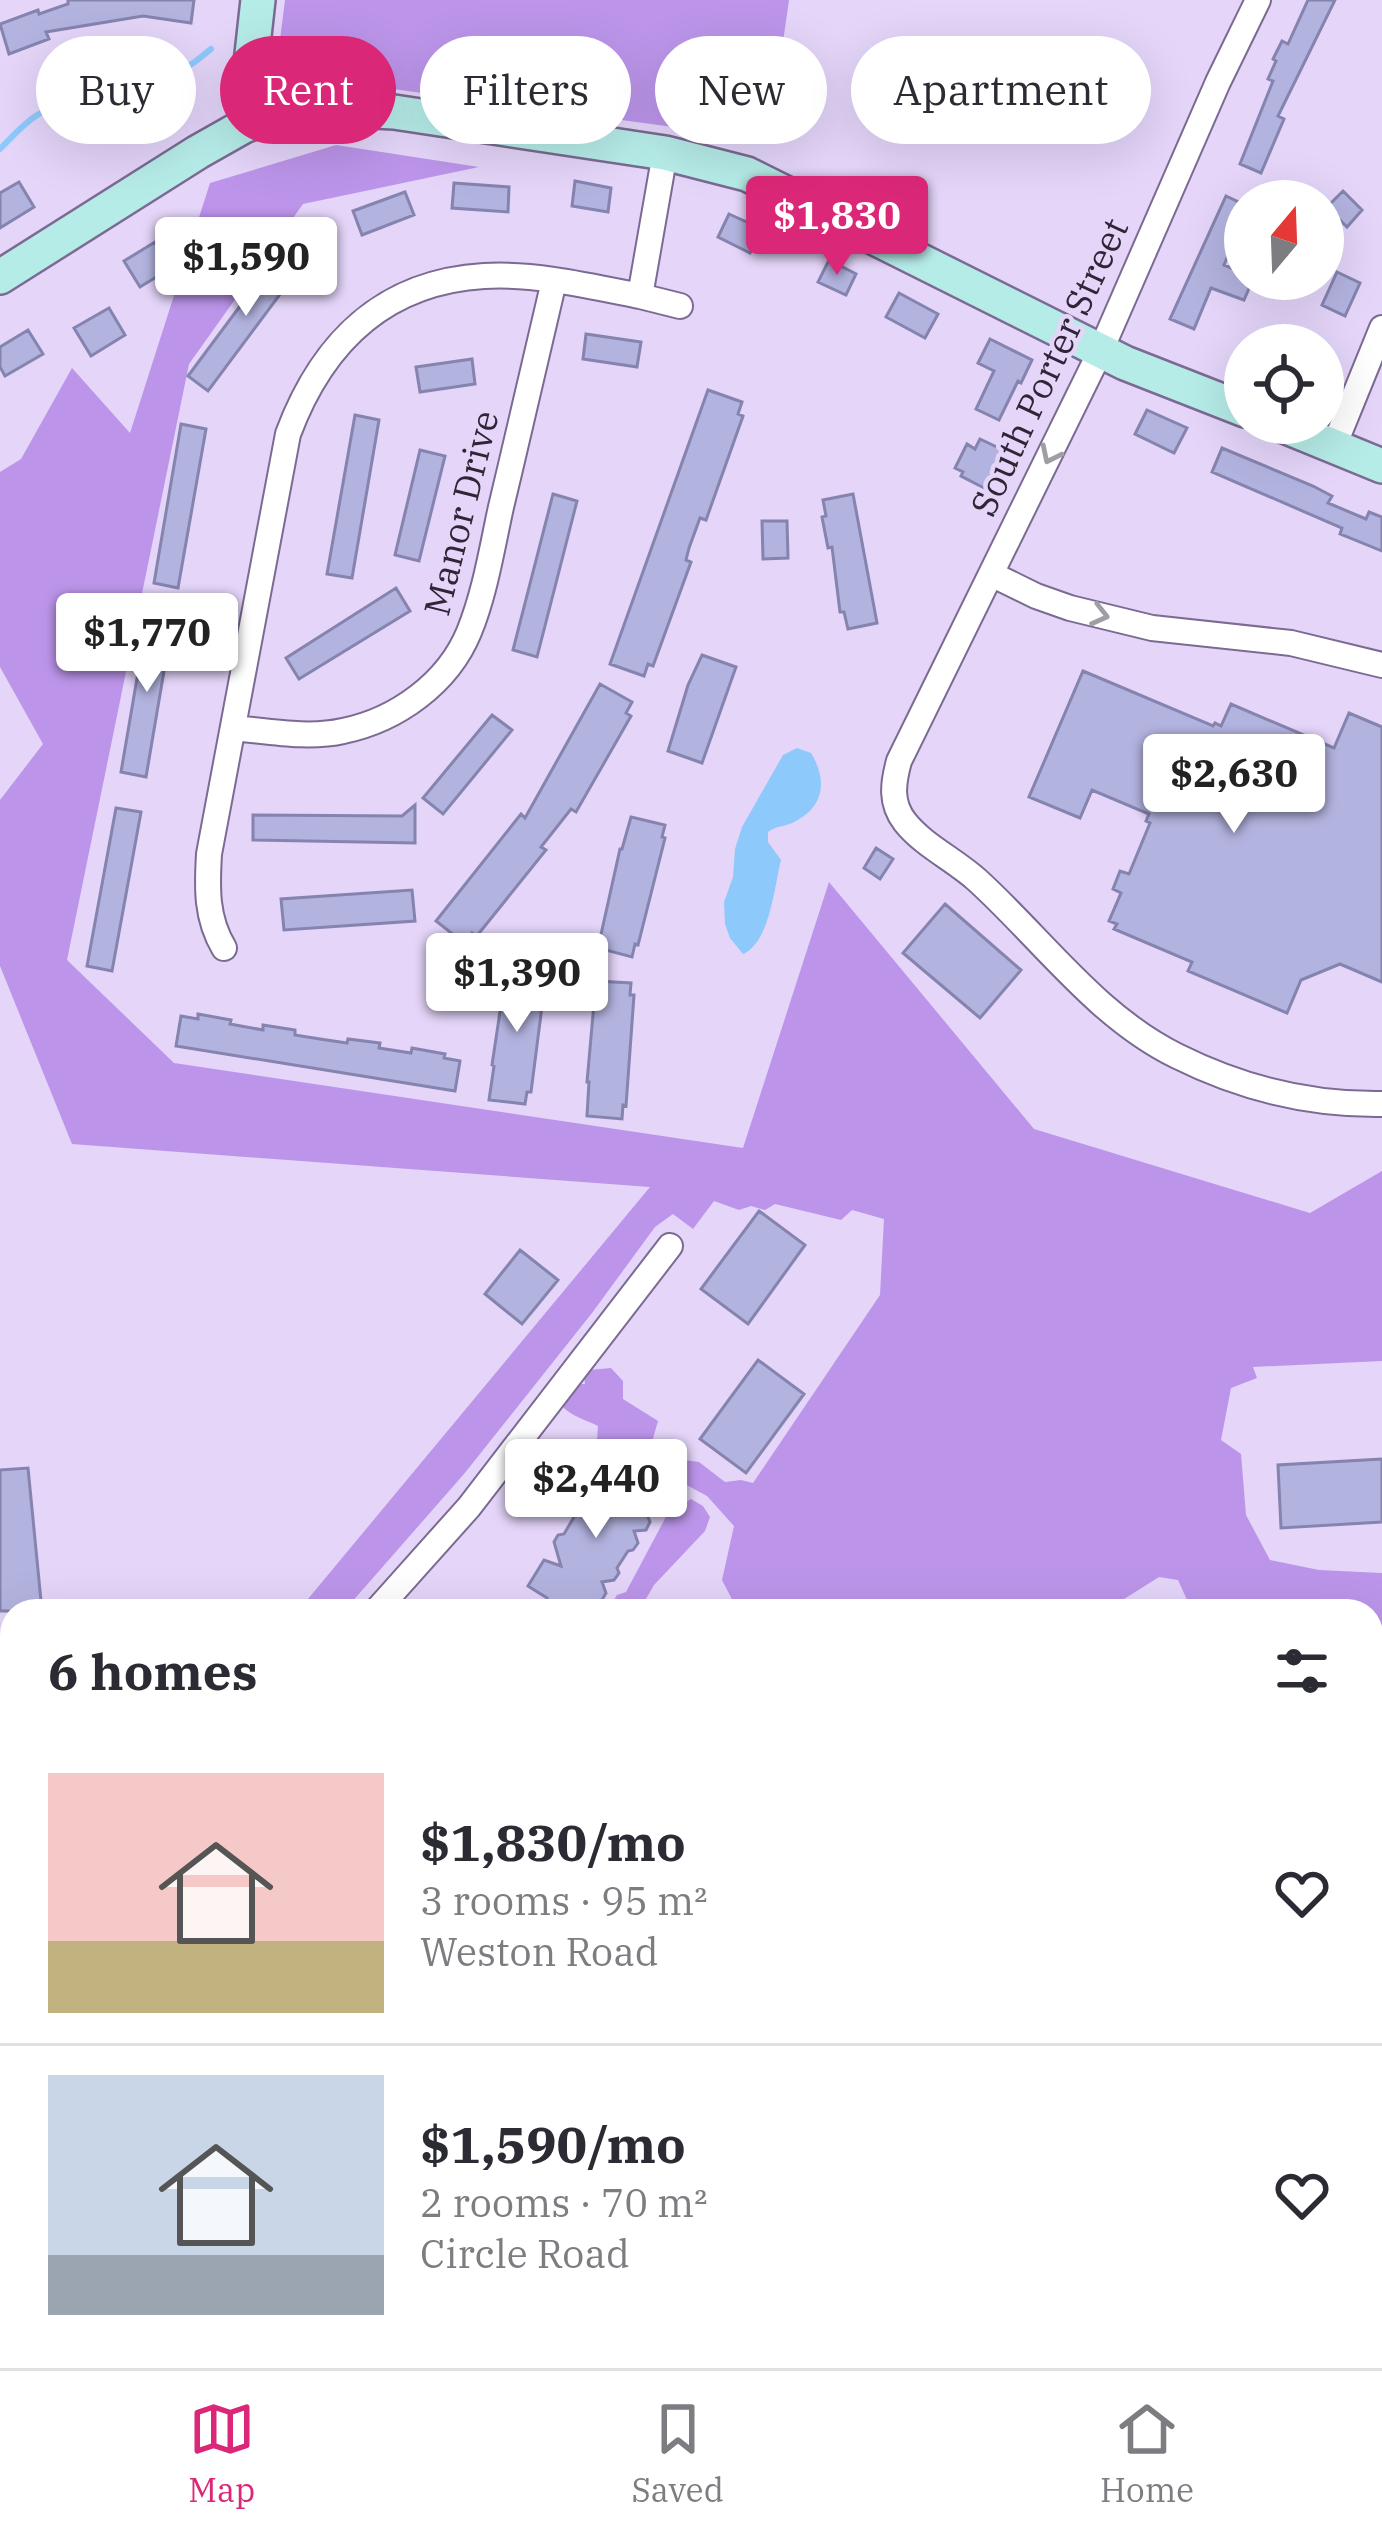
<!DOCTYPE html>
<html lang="en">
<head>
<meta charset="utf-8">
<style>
  :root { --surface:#fff; --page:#f7f7f7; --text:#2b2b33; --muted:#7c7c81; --line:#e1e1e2; --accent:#db2777 }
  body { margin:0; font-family:"IBM Plex Serif",serif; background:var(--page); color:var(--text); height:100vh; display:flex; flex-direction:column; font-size:45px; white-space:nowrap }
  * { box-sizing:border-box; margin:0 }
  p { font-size:39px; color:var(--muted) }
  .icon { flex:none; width:66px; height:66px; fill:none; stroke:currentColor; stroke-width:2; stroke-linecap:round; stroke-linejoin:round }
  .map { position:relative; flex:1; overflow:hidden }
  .details { position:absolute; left:0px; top:1599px; width:1383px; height:771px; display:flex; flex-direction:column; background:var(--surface); border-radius:36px 36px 0 0; box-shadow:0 12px 48px #0002 }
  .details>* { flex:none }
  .guide { position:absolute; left:36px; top:36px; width:1311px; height:108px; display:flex; gap:24px }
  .needle { width:78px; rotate:19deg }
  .fabs { position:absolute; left:1224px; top:180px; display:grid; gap:24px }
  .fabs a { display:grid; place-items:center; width:120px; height:120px; border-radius:50%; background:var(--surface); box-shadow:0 12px 48px #0002; font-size:60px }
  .price { position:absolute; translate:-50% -102px; padding:0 27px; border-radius:12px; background:#fff; color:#222; font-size:39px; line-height:78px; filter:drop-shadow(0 3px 6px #0008) }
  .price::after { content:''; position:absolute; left:50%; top:72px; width:36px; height:27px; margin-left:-18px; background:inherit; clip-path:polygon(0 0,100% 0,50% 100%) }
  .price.on { background:var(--accent); color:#fff }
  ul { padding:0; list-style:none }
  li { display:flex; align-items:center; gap:36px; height:300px; padding:0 48px }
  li+li { border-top:3px solid var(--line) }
  li span { display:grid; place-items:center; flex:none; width:336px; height:240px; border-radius:0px; color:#555 }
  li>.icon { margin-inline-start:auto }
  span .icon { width:144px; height:144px; fill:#fffc; stroke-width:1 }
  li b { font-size:51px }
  h2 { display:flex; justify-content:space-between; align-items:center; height:144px; padding:0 48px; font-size:51px }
  .pill { padding:0 42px; border-radius:54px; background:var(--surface); box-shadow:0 12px 48px #0002; font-size:42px; line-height:108px }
  .pill.on { background:var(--accent); color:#fff }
  .tab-bar { display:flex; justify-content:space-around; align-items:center; height:168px; border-top:3px solid var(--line); background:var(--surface); font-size:33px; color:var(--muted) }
  .tab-bar a { display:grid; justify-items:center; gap:6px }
  .tab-bar .on { color:var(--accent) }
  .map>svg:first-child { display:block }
  .green { fill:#bc95ea }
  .water { fill:#8ec9fb }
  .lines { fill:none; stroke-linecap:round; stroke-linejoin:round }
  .stream { stroke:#8ec9fb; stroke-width:6 }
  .building { fill:#b3b3e0; stroke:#8584af; stroke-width:3 }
  .street-casing { stroke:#7b6a92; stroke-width:28 }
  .secondary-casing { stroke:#7b6a92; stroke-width:38 }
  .street { stroke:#fff; stroke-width:24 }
  .secondary { stroke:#b6ece8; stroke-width:33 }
  .oneway { stroke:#a19da5 }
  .labels { text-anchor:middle; stroke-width:9; stroke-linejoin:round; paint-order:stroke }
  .street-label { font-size:36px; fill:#2e2637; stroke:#e4d5f9 }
</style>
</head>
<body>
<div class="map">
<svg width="1382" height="2368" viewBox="0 0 1382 2368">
  <rect width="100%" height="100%" fill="#e4d5f9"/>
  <path class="green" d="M285,0H789L776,91L751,144L724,134C577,114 430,94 283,74L277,64Z
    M336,145L479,167L303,204L189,364L67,960L174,1063L743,1148L829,882L1034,1129L1310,1213L1382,1171V1361L1253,1367L1257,1378L1231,1388L1221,1440L1241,1454L1246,1515L1270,1560L1319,1570L1382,1573V1648L1371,1653V1611H1192L1178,1580L1159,1577L1113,1606L1106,1601L1095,1611H738L722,1580L734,1526L707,1496L679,1481L673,1470L683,1460L699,1462L725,1482L741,1480L753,1483L880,1295L884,1219L852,1210L841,1220L775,1204L765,1210L751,1206L739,1210L714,1201L693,1229L673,1214L655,1227L592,1313L464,1474L344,1611H298L650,1187L72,1144L0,966V800L43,744L0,667V472L21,459L72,368L130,433L210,183Z
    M611,1368L623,1381V1399L658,1421L652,1442L627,1456L613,1453L597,1440L598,1426C586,1420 571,1416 562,1406L577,1384H585L584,1376L589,1370Z
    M691,1499L703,1506L710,1517L705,1531L654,1585L639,1611H607L617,1595L626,1592L668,1513Z
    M1382,2195V2368H694L700,2364L688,2368H667L697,2358H1371V2204Z
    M0,2348H12V2358H182L245,2368H0Z"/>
  <path class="water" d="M797,748L811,753C827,779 825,806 796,821C786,827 777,825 768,832V842L781,860C774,888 770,942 743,954L730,938L725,924L724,902L733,877L735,849L742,827L783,755Z"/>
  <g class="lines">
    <path class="stream" d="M0,149C20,129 41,103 72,105C89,92 109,74 130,67C145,62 155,71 169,72C185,73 199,58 211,49"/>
  </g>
  <path class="building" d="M68,0H194L191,23L143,16L46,32L49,39L9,54L0,24L38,10L39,14L68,4Z
    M1308,0H1335L1278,116L1284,119L1261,173L1240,164L1273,81L1268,79L1276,61L1273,59L1282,41L1288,44Z
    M575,181L611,188L608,212L572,206Z
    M19,182L34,207L0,228V193Z
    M454,183L509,187L508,212L452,208Z
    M1343,191L1362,210L1347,227L1327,207Z
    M405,192L414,215L362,235L353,211Z
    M1226,196L1245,205V215L1224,265L1245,274V279H1253L1244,300L1211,288L1194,329L1170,319Z
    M729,214L762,229L750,253L718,237Z
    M155,242L171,268L140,287L124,261Z
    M284,247L304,262L208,391L188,376Z
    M829,260L856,274L846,295L818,282Z
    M1337,272L1360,283L1345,316L1322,305Z
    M899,293L938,314L925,338L886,317Z
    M109,308L125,335L91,356L74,328Z
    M28,330L43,354L5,376L0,367V347Z
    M586,334L641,342L637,367L583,359Z
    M990,339L1032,360L1021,383L1018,381L999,420L976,409L994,371L978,363Z
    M472,359L475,384L420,392L416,367Z
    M708,390L742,402L738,414L743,416L706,520L700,518L689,548L686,560L691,562L653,666L648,664L644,676L610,664Z
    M1147,410L1187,428L1174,453L1135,434Z
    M355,415L379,420L352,578L327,574Z
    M181,424L206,429L178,588L154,583Z
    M980,439L1005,451L986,489L961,476L963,472L955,468L967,444L975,449Z
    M1222,448L1313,486L1332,496L1328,503L1366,519L1369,512L1382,517V551L1340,534L1342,528L1212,472Z
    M420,450L445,456L419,561L395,555Z
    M553,494L577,501L537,657L513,650Z
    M853,494L877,623L848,629L844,612H840L832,547L828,548L822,517L826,516L823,500Z
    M762,521H787L788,558L763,559Z
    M396,588L410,611L299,679L286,658Z
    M148,614L173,618L146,777L121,772Z
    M702,655L736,667L702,763L668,751L688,685Z
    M1083,671L1213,726L1215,723L1221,726L1231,704L1334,748L1349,713L1382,727V982L1340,964L1301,980L1287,1013L1188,971L1192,962L1114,929L1117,924L1109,921L1121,893L1113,889L1120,871L1129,874L1150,823L1146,821L1149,814L1092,790L1080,818L1029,797Z
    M600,684L632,702L626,713L631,716L576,812L571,809L541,847L546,850L476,937L472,933L464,943L436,921L521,814L525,818Z
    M492,715L512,730L443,814L423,798Z
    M415,805V843L253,840V815L402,816Z
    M116,808L141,812L112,971L87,966Z
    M631,817L665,825L662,837L665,838L638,945L635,944L632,957L598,948L620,849H622Z
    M876,848L893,859L880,879L864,868Z
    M412,890L415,921L284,930L281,899Z
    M945,904L1021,970L980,1018L903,953Z
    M507,965L542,969L541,982L545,983L531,1092H527L525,1104L489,1100L494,1066L492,1065Z
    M596,981L631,983L630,995H634L626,1106L623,1105L622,1119L587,1116L589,1082H587Z
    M198,1014L231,1020L230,1024L263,1030V1025L295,1030V1035L320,1039L347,1043L348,1039L380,1043L379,1048L411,1053L412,1048L445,1054L444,1058L460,1061L455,1091L176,1046L181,1016L198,1019Z
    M759,1211L805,1245L748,1324L701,1289Z
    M520,1250L558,1280L522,1324L485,1294Z
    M758,1360L804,1394L746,1473L700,1439Z
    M1382,1459V1522L1281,1528L1278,1465Z
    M605,1462L624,1475L629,1473L636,1477L637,1483L661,1497L648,1517L650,1522L646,1530L634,1531L638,1543L633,1550L628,1551L617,1568L619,1573L614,1580L602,1582L606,1593L602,1600L596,1601L590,1611H568L560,1606L555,1608L548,1604L547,1598L528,1586L544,1560L561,1566L554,1542L558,1535L564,1534L574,1517L572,1512Z
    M28,1468L42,1611H0V1470Z"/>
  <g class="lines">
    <defs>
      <path id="street" d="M1258,0L1218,82L1101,350L899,761C893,783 890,803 905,822C923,845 955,860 977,880C1041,938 1097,1017 1177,1056C1241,1088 1311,1105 1382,1104
        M640,296L680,306
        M1334,446L1382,328
        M991,574L1036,596L1070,608L1152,628L1291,643L1382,665
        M233,728C268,731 308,739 343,731C397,720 448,683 469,632C485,593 492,548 501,507C519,432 536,357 554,281
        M224,948C206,918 207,888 209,854L288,434C322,343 383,282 484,276C535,273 590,286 640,296L665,153
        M376,1611L469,1507L670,1246
        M0,2019L12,2007"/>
      <path id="secondary" d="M244,126L258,0
        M0,277L198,152L244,126L284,111L314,108L394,112L665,153L747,174L1125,363L1245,410
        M1277,423L1382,466"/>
    </defs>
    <use href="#street" class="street-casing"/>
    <use href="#secondary" class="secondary-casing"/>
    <use href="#street" class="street"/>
    <use href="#secondary" class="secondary"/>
  </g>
  <defs><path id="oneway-chevron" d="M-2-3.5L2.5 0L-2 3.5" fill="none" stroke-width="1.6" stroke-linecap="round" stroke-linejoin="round" transform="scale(3)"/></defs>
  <g class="oneway">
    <use href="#oneway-chevron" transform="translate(1050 455) rotate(116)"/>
    <use href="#oneway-chevron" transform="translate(1100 615) rotate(14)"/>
  </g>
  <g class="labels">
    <g class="street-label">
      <text transform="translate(1049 367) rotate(-65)" y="13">South Porter Street</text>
      <text transform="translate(461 513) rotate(-76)" y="13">Manor Drive</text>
    </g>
  </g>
</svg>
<div class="fabs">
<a><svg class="needle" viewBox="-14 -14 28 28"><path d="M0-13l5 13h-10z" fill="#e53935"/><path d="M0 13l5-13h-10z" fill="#7c7c81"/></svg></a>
<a><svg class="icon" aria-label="locate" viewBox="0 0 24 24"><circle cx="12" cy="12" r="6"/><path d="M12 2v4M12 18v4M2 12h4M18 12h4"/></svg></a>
</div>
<b class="price on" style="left:837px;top:278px">$1,830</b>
<b class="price" style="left:246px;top:319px">$1,590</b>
<b class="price" style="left:147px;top:695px">$1,770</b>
<b class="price" style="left:1234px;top:836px">$2,630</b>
<b class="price" style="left:517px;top:1035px">$1,390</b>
<b class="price" style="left:596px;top:1541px">$2,440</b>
<div class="guide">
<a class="pill">Buy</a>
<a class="pill on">Rent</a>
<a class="pill">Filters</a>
<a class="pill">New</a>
<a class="pill">Apartment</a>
</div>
<section class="details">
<h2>6 homes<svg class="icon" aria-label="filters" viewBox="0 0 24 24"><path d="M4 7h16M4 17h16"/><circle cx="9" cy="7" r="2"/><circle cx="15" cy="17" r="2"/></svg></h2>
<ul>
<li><span style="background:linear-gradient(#f6c9c9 70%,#c2b280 0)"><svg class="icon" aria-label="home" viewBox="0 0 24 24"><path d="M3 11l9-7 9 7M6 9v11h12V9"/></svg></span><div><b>$1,830/mo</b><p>3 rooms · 95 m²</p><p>Weston Road</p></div><svg class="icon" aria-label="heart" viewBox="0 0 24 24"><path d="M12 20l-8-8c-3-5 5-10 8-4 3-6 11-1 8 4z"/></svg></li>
<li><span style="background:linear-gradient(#c9d6e8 75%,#9aa5b1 0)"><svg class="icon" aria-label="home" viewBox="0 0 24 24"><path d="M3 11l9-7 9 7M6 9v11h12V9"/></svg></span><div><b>$1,590/mo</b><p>2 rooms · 70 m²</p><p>Circle Road</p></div><svg class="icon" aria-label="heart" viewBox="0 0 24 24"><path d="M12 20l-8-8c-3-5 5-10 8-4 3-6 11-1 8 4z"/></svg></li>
</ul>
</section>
</div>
<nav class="tab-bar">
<a class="on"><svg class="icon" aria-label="map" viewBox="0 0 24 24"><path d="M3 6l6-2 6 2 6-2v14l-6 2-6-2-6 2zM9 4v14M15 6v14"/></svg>Map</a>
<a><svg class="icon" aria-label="saved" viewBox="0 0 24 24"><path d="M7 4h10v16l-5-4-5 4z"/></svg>Saved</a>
<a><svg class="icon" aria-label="home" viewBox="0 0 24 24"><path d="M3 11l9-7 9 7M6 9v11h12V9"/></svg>Home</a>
</nav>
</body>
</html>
